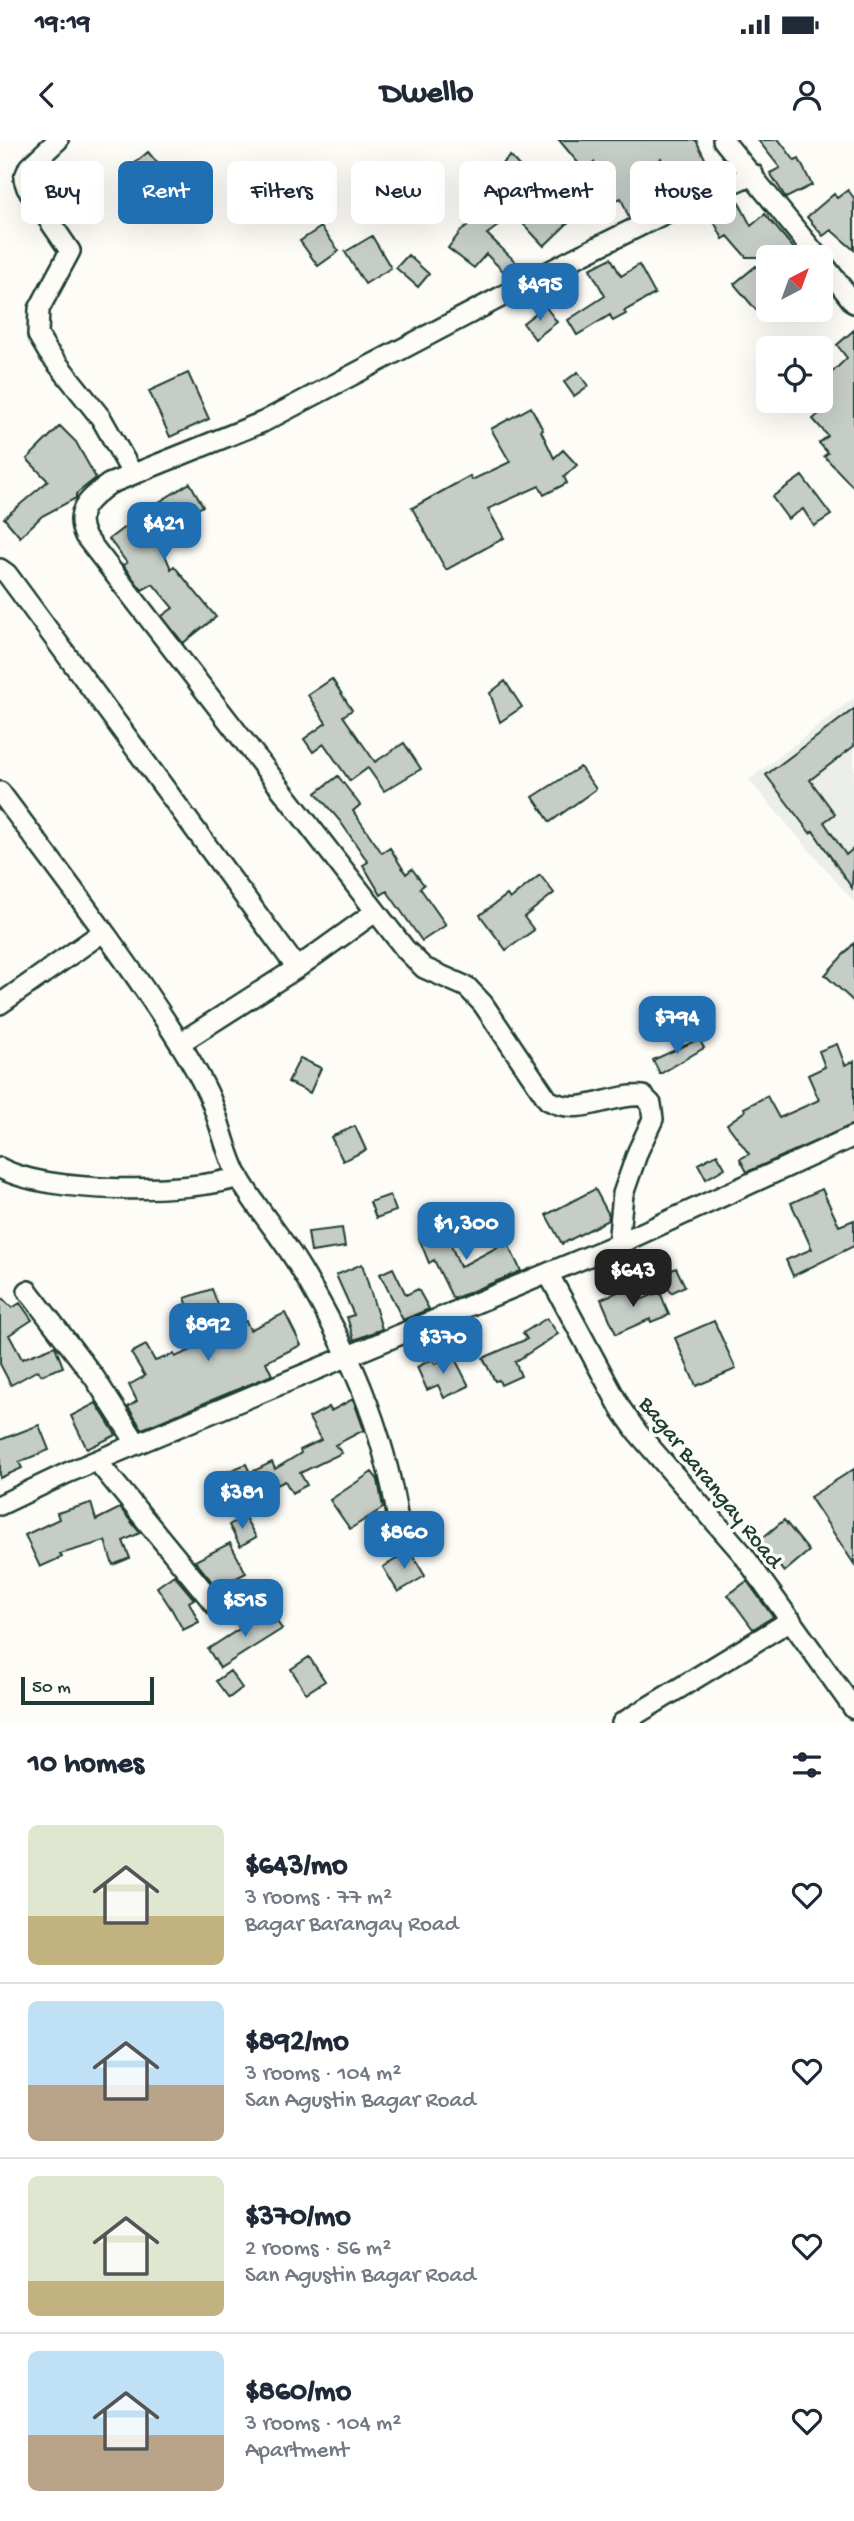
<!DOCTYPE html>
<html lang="en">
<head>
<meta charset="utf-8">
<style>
  :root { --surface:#fff; --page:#f6f6f7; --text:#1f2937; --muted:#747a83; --line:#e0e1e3; --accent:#1f6fb2 }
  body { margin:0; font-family:"Gochi Hand",sans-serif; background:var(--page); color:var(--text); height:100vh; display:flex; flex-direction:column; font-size:26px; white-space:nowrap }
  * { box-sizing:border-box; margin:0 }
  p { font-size:23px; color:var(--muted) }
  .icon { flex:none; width:38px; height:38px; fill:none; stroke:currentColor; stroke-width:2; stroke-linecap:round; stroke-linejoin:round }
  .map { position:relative; height:1583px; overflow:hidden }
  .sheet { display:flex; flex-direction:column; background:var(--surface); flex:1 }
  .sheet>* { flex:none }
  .hud { position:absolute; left:21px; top:21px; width:812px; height:63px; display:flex; gap:14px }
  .needle { width:46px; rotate:41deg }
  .fabs { position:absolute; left:756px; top:105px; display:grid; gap:14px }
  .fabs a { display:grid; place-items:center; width:77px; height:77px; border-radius:10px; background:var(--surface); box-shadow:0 7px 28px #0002; font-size:35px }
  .scale { position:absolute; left:21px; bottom:18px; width:133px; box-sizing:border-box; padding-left:7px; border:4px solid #1f3d34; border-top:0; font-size:19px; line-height:24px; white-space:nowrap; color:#1f3d34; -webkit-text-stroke:5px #fdfcf7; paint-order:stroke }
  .price { position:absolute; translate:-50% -60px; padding:0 16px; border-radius:14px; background:var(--accent); color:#fff; font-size:23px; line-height:46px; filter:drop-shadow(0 2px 4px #0008) }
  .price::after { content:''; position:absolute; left:50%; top:42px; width:21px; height:16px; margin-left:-10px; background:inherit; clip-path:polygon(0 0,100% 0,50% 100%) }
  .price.on { background:#222; color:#fff }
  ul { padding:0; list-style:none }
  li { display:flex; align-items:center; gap:21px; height:175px; padding:0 28px }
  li+li { border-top:2px solid var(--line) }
  li span { display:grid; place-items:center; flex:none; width:196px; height:140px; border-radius:10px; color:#555 }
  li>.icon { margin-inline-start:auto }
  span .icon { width:84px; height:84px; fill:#fffc; stroke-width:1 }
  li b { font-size:30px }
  h2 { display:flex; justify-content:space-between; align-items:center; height:84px; padding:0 28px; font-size:30px }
  .chip { padding:0 24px; border-radius:10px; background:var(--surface); box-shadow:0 7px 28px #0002; font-size:24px; line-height:63px }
  .chip.on { background:var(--accent); color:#fff }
  .status { display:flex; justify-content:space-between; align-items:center; height:49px; padding:0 35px; background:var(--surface); direction:ltr }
  .status svg { height:19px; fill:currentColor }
  header { display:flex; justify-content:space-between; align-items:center; height:91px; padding:0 28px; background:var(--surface); font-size:32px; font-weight:700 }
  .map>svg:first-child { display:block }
  .built { fill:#eceee9 }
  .building { fill:#c6cdc7; stroke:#1f3d34; stroke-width:2 }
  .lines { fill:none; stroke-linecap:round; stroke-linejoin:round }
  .minor-casing { stroke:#1f3d34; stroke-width:24 }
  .minor { stroke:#fdfcf7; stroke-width:19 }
  .labels { text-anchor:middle; stroke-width:7; stroke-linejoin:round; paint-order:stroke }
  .street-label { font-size:23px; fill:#1f3d34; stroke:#fdfcf7 }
</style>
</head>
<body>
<div class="status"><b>19:19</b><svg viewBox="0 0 49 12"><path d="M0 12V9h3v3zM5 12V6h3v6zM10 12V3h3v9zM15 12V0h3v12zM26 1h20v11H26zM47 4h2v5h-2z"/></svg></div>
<header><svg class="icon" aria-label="back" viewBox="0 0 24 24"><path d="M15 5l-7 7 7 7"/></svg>Dwello<svg class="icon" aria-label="person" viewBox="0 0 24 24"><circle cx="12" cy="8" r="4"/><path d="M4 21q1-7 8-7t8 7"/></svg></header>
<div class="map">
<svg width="854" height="1583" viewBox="0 0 854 1583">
  <rect width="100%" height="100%" fill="#fdfcf7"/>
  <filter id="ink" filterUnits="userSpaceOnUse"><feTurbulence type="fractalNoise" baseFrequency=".0143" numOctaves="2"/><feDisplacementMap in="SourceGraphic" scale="14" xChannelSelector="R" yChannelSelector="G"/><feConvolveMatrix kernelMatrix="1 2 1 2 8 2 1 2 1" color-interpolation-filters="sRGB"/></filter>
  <g filter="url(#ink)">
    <path class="built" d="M854,558V762L749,640Z"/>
    <path class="building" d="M559,0H696L713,35L677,51L661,18L642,42L652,66L629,78L621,58L618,60L594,22L584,30Z
      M758,0H779L795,21L799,19L812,45L786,58L770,33L780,28Z
      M148,12L176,45L156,62L128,29Z
      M510,16L570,81L544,106L514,74L487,94L523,129L510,138L486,114L474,128L448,108L461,91L495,67L477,47Z
      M848,50L854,58V110L831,90L823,96L807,77L834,54L837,58Z
      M736,57L751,86L765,74L801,117H746L728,96L723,99L709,72Z
      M321,87L339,111L318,126L300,101Z
      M372,96L391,128L365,144L345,112Z
      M408,115L429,134L418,147L396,128Z
      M611,118L621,136L639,125L655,154L624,171L626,174L613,181L610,175L577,195L568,180L605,156L590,129Z
      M756,126L768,141V159L756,170L734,144Z
      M545,166L557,182L535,199L523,183Z
      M854,190V348L824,316L828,313L819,303L828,296L813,279L826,268L821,262V243L847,218L837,205Z
      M578,232L588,246L574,256L564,242Z
      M188,233L209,279L170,297L149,251Z
      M531,267L543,290L541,291L554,318L563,310L577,325L564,337L567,343L544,355L539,346L488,369L504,398L446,430L412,368L470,336L472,340L510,322L491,289Z
      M60,286L76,302L96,338L76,354V358L42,376L20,397L4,378L48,341L27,319Z
      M802,336L831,375L814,386L803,369L788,379L772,357Z
      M190,343L203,366L156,394L171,429L174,426L216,477L183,503L162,476L173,468L153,444L142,450L123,425L127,423L109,399L151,367Z
      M332,539L352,570L343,576L375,622L404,603L421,629L384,651L368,628L350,641L324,604L313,612L304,599L326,583L308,555Z
      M505,541L522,567L500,582L490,553Z
      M854,569V606L810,640L835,674L824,682L846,715L854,708L852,748L813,691L810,693L766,635Z
      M580,627L596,649L550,682L533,657Z
      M338,636L360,665L353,671L382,713L390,708L406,734L412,729L424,745L420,748L446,785L422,801L387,751L381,755L363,725L368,722L340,681L316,653Z
      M540,735L554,753L524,777L534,790L506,810L480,775L507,755L510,759Z
      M854,803V862L825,835Z
      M699,899L704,908L660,934L653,920Z
      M837,904L845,925L854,921V984L747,1032L740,1019L749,1014L727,984L745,971L744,968L767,956L779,978L819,960L808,935L825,927L819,911Z
      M300,918L321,928L310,953L288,942Z
      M355,986L366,1010L343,1021L331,997Z
      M717,1014L725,1028L706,1039L698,1024Z
      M595,1049L609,1075L608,1080L562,1104L546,1075Z
      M822,1049L839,1086L854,1080V1106L793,1136L786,1120L812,1109L791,1063Z
      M390,1055L396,1071L376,1078L370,1062Z
      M440,1079L460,1127L507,1102L521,1131L453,1159L434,1120L429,1123L419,1098L422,1097L419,1087Z
      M342,1088L345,1107L311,1112L308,1092Z
      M362,1124L382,1189L354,1200L347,1177L354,1175L336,1135Z
      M393,1128L406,1155L418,1149L429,1169L403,1180L380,1134Z
      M676,1128L685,1146L671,1153L662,1135Z
      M632,1146L638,1161L660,1152L669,1175L651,1182L650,1179L616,1194L601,1159Z
      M212,1149L227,1189L246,1181L250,1190L285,1173L301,1205L266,1222L272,1235L142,1289L128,1267L137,1261L129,1245L145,1236L131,1213L146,1205L155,1221L174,1214L175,1217L203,1205L185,1158Z
      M0,1156L12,1168L20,1163L32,1180L9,1195L22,1219L55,1206L63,1227L41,1235L38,1230L11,1245L0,1224Z
      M547,1178L558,1194L515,1222L521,1236L501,1245L499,1240L495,1241L483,1218L527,1199L523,1193Z
      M714,1181L736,1229L696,1246L675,1198Z
      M453,1215L469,1246L444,1258L438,1245L427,1250L417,1227L433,1219L435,1224Z
      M353,1259L364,1290L335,1305L342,1313L300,1333L307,1345L292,1353L285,1341L258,1354L260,1357L237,1366L224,1333L246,1324L250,1333L272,1322L275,1329L301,1313L300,1310L321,1300L309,1278L329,1267L331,1271Z
      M96,1263L116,1295L87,1309L71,1276Z
      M39,1285L49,1310L19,1322L22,1328L0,1338V1300Z
      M854,1329V1424L810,1357Z
      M372,1332L378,1340L383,1368L350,1389L330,1360Z
      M91,1363L96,1380L120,1368L140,1393L123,1401L130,1418L113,1425L105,1401L60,1414L62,1417L40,1427L25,1395L59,1379L57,1373Z
      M244,1376L256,1397L240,1406L229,1385Z
      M784,1380L809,1411L784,1432L759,1401Z
      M230,1403L246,1433L217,1448L195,1421Z
      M410,1411L425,1436L398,1452L383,1427Z
      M174,1435L194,1459L189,1462L199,1482L183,1490L172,1470L157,1447Z
      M747,1441L773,1477L753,1489L728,1455Z
      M269,1470L282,1489L220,1528L208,1509Z
      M309,1517L325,1541L306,1553L291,1529Z
      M230,1531L242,1548L229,1558L216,1541Z"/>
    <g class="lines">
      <defs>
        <path id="minor" d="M58,0L29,27L24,39L27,48L70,111L39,169L38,195L48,212L101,278L132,333
          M723,0L818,117
          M821,121L854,163
          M0,429L7,434L297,828
          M0,652C61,734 125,816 179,902C190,920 202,939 210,958C221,984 226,1014 239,1038C257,1069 281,1096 299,1126C348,1207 384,1287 398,1381
          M0,864L103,792
          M180,903L297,828L375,772
          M0,1028C48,1054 187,1054 239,1037
          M618,1104L623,1054L638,1011L653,979L651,964L643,956C610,953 581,978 548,960L483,864L467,847L424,828L405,809L85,396C73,371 90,358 109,344L263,282L573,119L684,64L753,34
          M548,1133L621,1269L638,1293L742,1413L854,1569
          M28,1151L94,1237L137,1304
          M97,1321L216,1466
          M0,1365L67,1333L618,1104L854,996
          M622,1583L791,1480"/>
      </defs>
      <use href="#minor" class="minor-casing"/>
      <use href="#minor" class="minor"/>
    </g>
  </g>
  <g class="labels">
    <g class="street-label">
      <text transform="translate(712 1341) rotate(51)" y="8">Bagar Barangay Road</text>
    </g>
  </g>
</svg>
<div class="fabs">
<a><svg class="needle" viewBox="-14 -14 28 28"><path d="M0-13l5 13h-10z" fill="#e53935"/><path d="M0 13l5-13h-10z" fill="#747a83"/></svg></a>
<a><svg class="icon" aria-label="locate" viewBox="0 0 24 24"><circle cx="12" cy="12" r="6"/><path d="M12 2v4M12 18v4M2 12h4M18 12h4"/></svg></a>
</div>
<div class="scale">50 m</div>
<b class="price" style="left:540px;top:183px">$495</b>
<b class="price" style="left:164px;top:422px">$421</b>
<b class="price" style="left:677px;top:916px">$794</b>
<b class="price" style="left:466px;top:1122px">$1,300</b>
<b class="price on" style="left:633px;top:1169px">$643</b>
<b class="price" style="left:208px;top:1223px">$892</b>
<b class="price" style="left:443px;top:1236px">$370</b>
<b class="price" style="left:242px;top:1391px">$381</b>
<b class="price" style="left:404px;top:1431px">$860</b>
<b class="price" style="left:245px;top:1499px">$515</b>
<div class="hud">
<a class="chip">Buy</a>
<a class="chip on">Rent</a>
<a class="chip">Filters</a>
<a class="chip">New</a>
<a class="chip">Apartment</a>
<a class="chip">House</a>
</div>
</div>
<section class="sheet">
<h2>10 homes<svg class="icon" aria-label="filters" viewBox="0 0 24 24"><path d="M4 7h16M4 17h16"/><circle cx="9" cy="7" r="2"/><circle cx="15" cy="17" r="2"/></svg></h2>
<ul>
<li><span style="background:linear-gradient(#dfe7d0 65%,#c2b280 0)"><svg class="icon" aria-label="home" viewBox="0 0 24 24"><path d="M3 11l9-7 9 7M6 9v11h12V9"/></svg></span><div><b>$643/mo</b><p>3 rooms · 77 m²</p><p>Bagar Barangay Road</p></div><svg class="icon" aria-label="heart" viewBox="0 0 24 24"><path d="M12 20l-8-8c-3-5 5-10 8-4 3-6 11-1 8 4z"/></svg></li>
<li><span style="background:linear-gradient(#bfe0f5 60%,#b9a48a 0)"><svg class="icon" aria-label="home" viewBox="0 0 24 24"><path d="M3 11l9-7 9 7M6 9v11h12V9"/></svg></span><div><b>$892/mo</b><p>3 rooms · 104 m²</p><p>San Agustin Bagar Road</p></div><svg class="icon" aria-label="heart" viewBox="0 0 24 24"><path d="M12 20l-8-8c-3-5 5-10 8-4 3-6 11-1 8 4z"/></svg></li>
<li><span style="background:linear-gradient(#dfe7d0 75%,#c2b280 0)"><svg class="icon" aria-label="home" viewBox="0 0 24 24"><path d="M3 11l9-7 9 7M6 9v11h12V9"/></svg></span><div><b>$370/mo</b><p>2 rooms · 56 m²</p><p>San Agustin Bagar Road</p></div><svg class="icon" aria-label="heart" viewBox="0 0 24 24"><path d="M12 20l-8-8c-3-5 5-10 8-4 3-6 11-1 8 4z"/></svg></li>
<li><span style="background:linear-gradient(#bfe0f5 60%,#b9a48a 0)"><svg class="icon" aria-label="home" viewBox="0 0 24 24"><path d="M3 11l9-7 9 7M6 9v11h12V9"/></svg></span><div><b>$860/mo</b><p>3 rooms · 104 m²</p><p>Apartment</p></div><svg class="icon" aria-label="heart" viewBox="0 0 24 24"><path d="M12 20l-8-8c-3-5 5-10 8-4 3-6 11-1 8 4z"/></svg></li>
</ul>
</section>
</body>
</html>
